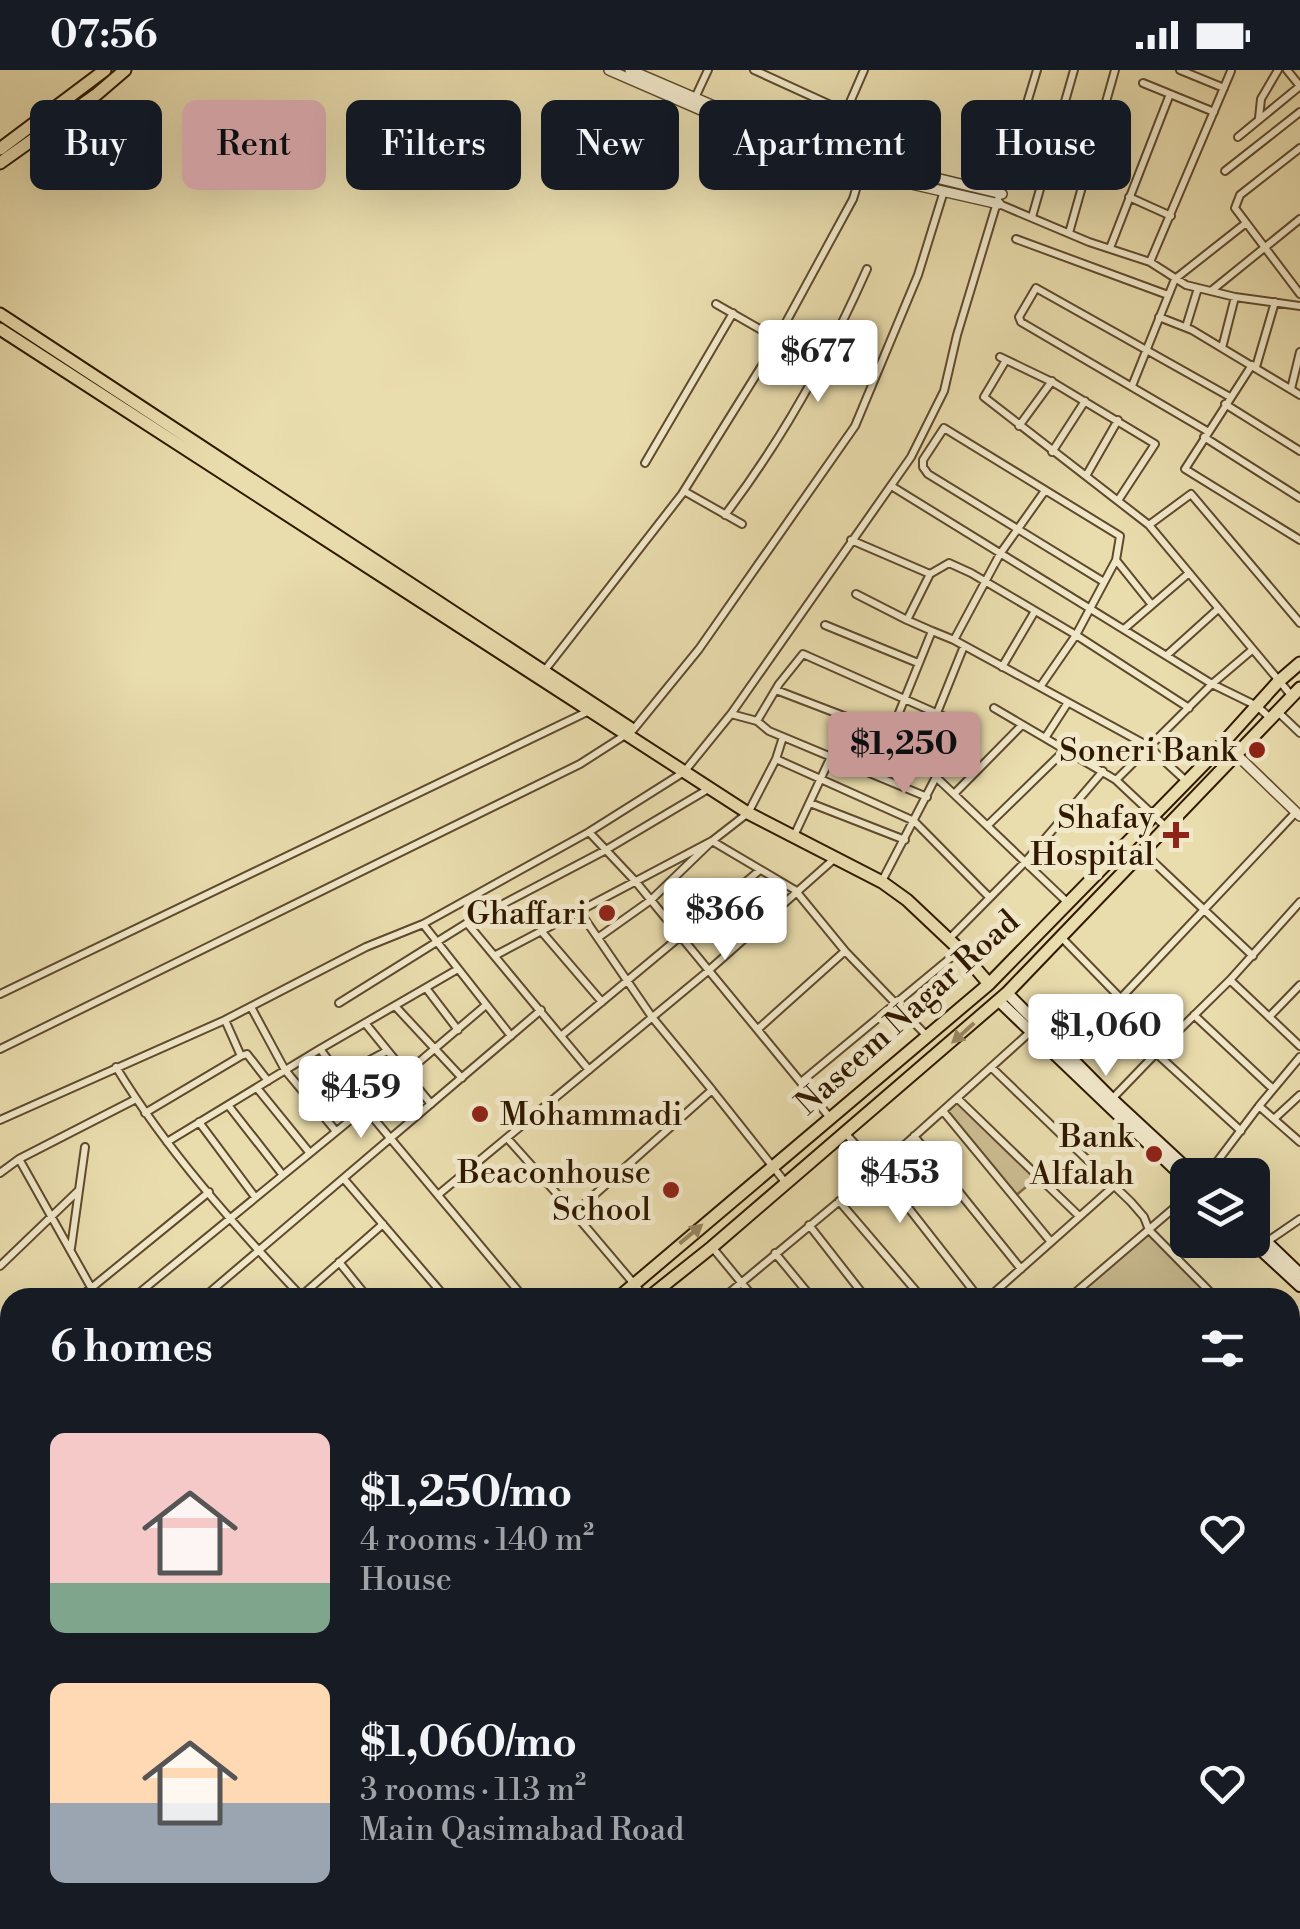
<!DOCTYPE html>
<html lang="en">
<head>
<meta charset="utf-8">
<style>
  :root { --surface:#171b24; --page:#20242c; --text:#f1f3f6; --muted:#9ea1a6; --accent:#c59692 }
  body { margin:0; font-family:"Libre Bodoni",serif; background:var(--page); color:var(--text); height:100vh; display:flex; flex-direction:column; font-size:38px; white-space:nowrap }
  * { box-sizing:border-box; margin:0 }
  p { font-size:32px; color:var(--muted) }
  .icon { flex:none; width:55px; height:55px; fill:none; stroke:currentColor; stroke-width:2; stroke-linecap:round; stroke-linejoin:round }
  .map { position:relative; flex:1; overflow:hidden }
  .sheet { position:absolute; left:0px; top:1218px; width:1300px; height:642px; display:flex; flex-direction:column; background:var(--surface); border-radius:30px 30px 0 0; box-shadow:0 10px 40px #0002 }
  .sheet>* { flex:none }
  .banner { position:absolute; left:30px; top:30px; width:1240px; height:90px; display:flex; gap:20px }
  .fabs { position:absolute; left:1170px; top:1088px; display:grid; gap:20px }
  .fabs a { display:grid; place-items:center; width:100px; height:100px; border-radius:15px; background:var(--surface); box-shadow:0 10px 40px #0002; font-size:50px }
  .price { position:absolute; translate:-50% -85px; padding:0 22px; border-radius:10px; background:#fff; color:#222; font-size:32px; line-height:65px; filter:drop-shadow(0 2px 5px #0008) }
  .price::after { content:''; position:absolute; left:50%; top:60px; width:30px; height:22px; margin-left:-15px; background:inherit; clip-path:polygon(0 0,100% 0,50% 100%) }
  .price.on { background:var(--accent); color:#111 }
  ul { padding:0; list-style:none }
  li { display:flex; align-items:center; gap:30px; height:250px; padding:0 50px }
  li span { display:grid; place-items:center; flex:none; width:280px; height:200px; border-radius:15px; color:#555 }
  li>.icon { margin-inline-start:auto }
  span .icon { width:120px; height:120px; fill:#fffc; stroke-width:1 }
  li b { font-size:42px }
  h2 { display:flex; justify-content:space-between; align-items:center; height:120px; padding:0 50px; font-size:42px }
  .chip { padding:0 35px; border-radius:15px; background:var(--surface); box-shadow:0 10px 40px #0002; font-size:35px; line-height:90px }
  .chip.on { background:var(--accent); color:#111 }
  .status { display:flex; justify-content:space-between; align-items:center; height:70px; padding:0 50px; background:var(--surface); direction:ltr }
  .status svg { height:28px; fill:currentColor }
  .map>svg:first-child { display:block }
  .green { fill:#cabb90; stroke:#7d6a48; stroke-width:2.5 }
  .lines { fill:none; stroke-linecap:round; stroke-linejoin:round }
  .minor-casing { stroke:#5e4a2b; stroke-width:10 }
  .tertiary-casing { stroke:#5e4a2b; stroke-width:12 }
  .secondary-casing { stroke:#301900; stroke-width:14 }
  .primary-casing { stroke:#301900; stroke-width:15 }
  .trunk-casing { stroke:#301900; stroke-width:15 }
  .minor { stroke:#f1e8ca; stroke-width:6 }
  .tertiary { stroke:#f1e8ca; stroke-width:9 }
  .secondary { stroke:#f1e8ca; stroke-width:10 }
  .primary { stroke:#e9dcad; stroke-width:11 }
  .trunk { stroke:#e9dcad; stroke-width:11 }
  .oneway { fill:#96845f }
  .poi-dot { fill:#8f2418; stroke:#f1e8ca; stroke-width:4 }
  .labels { text-anchor:middle; stroke-width:10; stroke-linejoin:round; paint-order:stroke }
  .poi-label { font-size:32px; fill:#301900; stroke:#f1e8ca; text-anchor:end }
  .street-label { font-size:32px; fill:#301900; stroke:#f1e8ca }
</style>
</head>
<body>
<div class="status"><b>07:56</b><svg viewBox="0 0 49 12"><path d="M0 12V9h3v3zM5 12V6h3v6zM10 12V3h3v9zM15 12V0h3v12zM26 1h20v11H26zM47 4h2v5h-2z"/></svg></div>
<div class="map">
<svg width="1300" height="1859" viewBox="0 0 1300 1859">
  <rect width="100%" height="100%" fill="#e9dcad"/>
  <filter id="stains"><feTurbulence type="fractalNoise" baseFrequency=".002" numOctaves="4"/><feColorMatrix values="0 0 0 0 .2 0 0 0 0 .09 0 0 0 0 .02 0 0 0 .5 -.17"/></filter>
  <radialGradient id="worn" r=".72"><stop offset=".6" stop-color="#630" stop-opacity="0"/><stop offset="1" stop-color="#630" stop-opacity=".3"/></radialGradient>
  <path class="green" d="M957,1028L1038,1107L1014,1127L943,1041Z
    M1149,1160L1206,1218L1194,1227L1069,1228Z"/>
  <g class="lines">
    <defs>
      <path id="minor" d="M754,0L846,42
        M1180,0L1224,18
        M1143,13L1214,42
        M694,30L708,0
        M1028,35L1099,55
        M1259,48L1261,29L1278,0
        M1238,67L1300,16L1287,0
        M1300,78L1240,125L1235,138L1300,224
        M824,92L864,0
        M1225,101L1300,42
        M1129,127L1171,146
        M999,134L1089,172L1150,192L1186,215L1235,227L1300,236
        M1032,147L1074,0
        M1069,163L1115,0
        M1016,169L1168,225
        M1110,178L1170,24
        M1150,192L1231,1
        M1211,221L1300,149
        M716,234L821,294
        M1159,247L1192,260L1300,325
        M1186,257L1198,218
        M1222,278L1235,227
        M1000,287L1054,313L1155,374L1119,429
        M1006,290L984,327L1149,455
        M1252,295L1185,399L1300,470
        M1256,297L1275,232
        M1132,316L1175,209L1246,153
        M1291,319L1300,282
        M1225,334L1300,381
        M1019,356L1052,311
        M1207,361L1021,252L1019,247L1036,218L1230,327
        M1204,367L1300,428
        M1052,382L1085,331
        M645,393L733,243
        M1086,406L1118,350
        M893,417L1212,614L1257,636L1269,647
        M684,421L742,454
        M1044,422L1000,484L954,570L1148,676L1186,711
        M725,445C782,370 829,285 867,199
        M851,470L930,504
        M1116,490L1152,535
        M1104,512L928,404L923,397V390L944,358L1120,466L1116,490L1076,565L1189,638
        M856,524L907,550
        M825,555L918,593
        M1124,559L1189,503
        M932,561L954,570
        M1167,585L1218,539
        M1002,597L1035,541
        M545,600L682,424L766,289L853,129L864,93
        M776,620L849,648
        M1291,625L1149,455L1191,424L1300,553
        M1067,634L1045,668L1116,710L1167,758
        M994,638L1045,668
        M1277,641L1300,663
        M937,643L964,576
        M731,644L757,651L779,614L803,584L963,655L882,811
        M757,651L769,661L927,727
        M890,665L932,561L907,550L930,504L949,493L971,503L1076,565L1040,617
        M776,689L914,751L989,827
        M936,707L1067,832
        M1116,710L1212,614L1252,580
        M954,724L1022,655
        M810,733L905,770
        M988,755L1065,680
        M589,762L636,812L831,1049
        M793,768L849,648L946,688
        M1144,783L1253,886
        M580,842L652,947L712,1020
        M423,854L511,966
        M542,862L602,932
        M599,867L651,830L712,771L795,820L845,881L927,966
        M1062,868L1165,974L1230,910
        M949,869L1026,791L1103,701
        M496,885L712,771L748,743L776,689L783,667
        M458,899L320,979L365,1038L524,1228
        M426,918L458,960
        M0,924L589,641
        M1120,929L1296,742
        M339,933L467,853
        M395,936L462,1008
        M251,937L285,1000L335,1060
        M1194,945L1273,1019
        M1269,947L1300,915
        M365,953L431,1034
        M758,959L845,881
        M562,965L760,800
        M1300,976L1230,910L1300,832
        M0,979L580,694L633,660L699,579L855,356L918,205L944,121
        M1156,983L1241,1061
        M241,986L247,984L268,1011
        M116,997C167,1081 234,1155 301,1226
        M991,997L1131,1132L1144,1147L1149,1160L1216,1228
        M589,1000L467,853L604,781L710,718
        M340,1006L387,981
        M801,1012L960,880
        M257,1018L309,1082
        M957,1028L1079,1146
        M1110,1031L1165,974
        M228,1035L282,1104
        M1259,1036L1300,987
        M943,1041L1051,1172
        M145,1043L241,986L225,950
        M1275,1048L1300,1025
        M0,1050L225,950L366,877L423,854L589,762L684,702L731,644L911,387L944,321L957,265L1037,0
        M199,1052L255,1127
        M845,1063L878,1099L979,1228
        M914,1066L1021,1199
        M507,1068L574,1143
        M167,1072L320,979
        M0,1103L19,1089
        M1207,1105L1259,1036L1300,1072
        M344,1109L446,1228
        M439,1124L708,901L834,789
        M839,1131L922,1228
        M809,1155L866,1228
        M1268,1171L1300,1149
        M712,1177L754,1228
        M71,1178L85,1077
        M775,1183L812,1228
        M339,1192L368,1228
        M0,1196L79,1120
        M300,1227L383,1154
        M79,1228L209,1122
        M97,1228L19,1089L136,1029
        M133,1228L365,1038L486,935
        M203,1228L541,940
        M646,1228L574,1143L712,1020L785,1112
        M723,1228L878,1099L1029,963
        M988,1228L1114,1116
        M1069,1228L1188,1126
        M1290,1273L1300,1265
        M0,1296L10,1287
        M0,1315L10,1317
        M1290,1376L1300,1368
        M0,1399L10,1390
        M1290,1468L1300,1460
        M0,1474L10,1466
        M1290,1474L1300,1486
        M0,1528L10,1538
        M1290,1559L1300,1552
        M0,1637L10,1636
        M1290,1658L1300,1678
        M0,1686L10,1675
        M1290,1741L1300,1732
        M1290,1848L1300,1851
        M346,1850L352,1855
        M442,1850L451,1859
        M530,1850L538,1859
        M638,1850L647,1859
        M710,1850L719,1859
        M748,1850L758,1859
        M788,1850L794,1859
        M934,1850H937
        M1131,1850L1133,1859
        M1231,1850L1237,1859
        M0,1851L136,1859
        M226,1859L228,1850
        M284,1859L289,1850
        M676,1859L694,1850
        M844,1859L854,1850
        M906,1859L915,1850
        M1101,1859L1121,1850"/>
      <path id="tertiary" d="M609,0L809,87L863,103L999,134
        M630,0L812,78L1002,124
        M1237,685L1300,746"/>
      <path id="secondary" d="M1007,923L1112,1029L1194,1105
        M999,931L1188,1112
        M1252,1158L1300,1204
        M1250,1170L1300,1216"/>
      <path id="primary" d="M0,244L630,658
        M0,259L748,743L882,812L907,830L960,880L989,914
        M618,1228L989,914L1206,692L1278,612L1300,593
        M648,1228L712,1177L1007,923L1300,618
        M0,1789L10,1779
        M0,1810L10,1800"/>
      <path id="trunk" d="M0,79L105,0
        M0,93L97,24L125,0"/>
    </defs>
    <use href="#minor" class="minor-casing"/>
    <use href="#tertiary" class="tertiary-casing"/>
    <use href="#secondary" class="secondary-casing"/>
    <use href="#primary" class="primary-casing"/>
    <use href="#trunk" class="trunk-casing"/>
    <use href="#minor" class="minor"/>
    <use href="#tertiary" class="tertiary"/>
    <use href="#secondary" class="secondary"/>
    <use href="#primary" class="primary"/>
    <use href="#trunk" class="trunk"/>
  </g>
  <defs><path id="oneway-solid" d="M-6-.8H1V-3.2L6.5 0L1 3.2V.8H-6Z" transform="scale(2.5)"/></defs>
  <g class="oneway">
    <use href="#oneway-solid" transform="translate(963 963) rotate(138)"/>
    <use href="#oneway-solid" transform="translate(691 1164) rotate(-40)"/>
  </g>
  <g class="poi-dot">
    <circle cx="1257" cy="680" r="10"/>
    <path d="M1171 750h10v10h10v10h-10v10h-10v-10h-10v-10h10z"/>
    <circle cx="607" cy="843" r="10"/>
    <circle cx="480" cy="1044" r="10"/>
    <circle cx="1154" cy="1084" r="10"/>
    <circle cx="671" cy="1120" r="10"/>
  </g>
  <g class="labels">
    <g class="poi-label">
      <text x="1237" y="691">Soneri Bank</text>
      <text x="1154" y="758">Shafay<tspan x="1154" dy="37">Hospital</tspan></text>
      <text x="587" y="854">Ghaffari</text>
      <text x="500" y="1055" text-anchor="start">Mohammadi</text>
      <text x="1134" y="1077">Bank<tspan x="1134" dy="37">Alfalah</tspan></text>
      <text x="651" y="1113">Beaconhouse<tspan x="651" dy="37">School</tspan></text>
    </g>
    <g class="street-label">
      <text transform="translate(907 942) rotate(-42)" y="11">Naseem Nagar Road</text>
    </g>
  </g>
  <rect width="100%" height="100%" filter="url(#stains)"/>
  <rect width="100%" height="100%" fill="url(#worn)"/>
</svg>
<div class="fabs">
<a><svg class="icon" aria-label="layers" viewBox="0 0 24 24"><path d="M12 4l9 5-9 5-9-5zM3 14l9 5 9-5"/></svg></a>
</div>
<b class="price" style="left:818px;top:335px">$677</b>
<b class="price on" style="left:904px;top:727px">$1,250</b>
<b class="price" style="left:725px;top:893px">$366</b>
<b class="price" style="left:1106px;top:1009px">$1,060</b>
<b class="price" style="left:361px;top:1071px">$459</b>
<b class="price" style="left:900px;top:1156px">$453</b>
<div class="banner">
<a class="chip">Buy</a>
<a class="chip on">Rent</a>
<a class="chip">Filters</a>
<a class="chip">New</a>
<a class="chip">Apartment</a>
<a class="chip">House</a>
</div>
<section class="sheet">
<h2>6 homes<svg class="icon" aria-label="filters" viewBox="0 0 24 24"><path d="M4 7h16M4 17h16"/><circle cx="9" cy="7" r="2"/><circle cx="15" cy="17" r="2"/></svg></h2>
<ul>
<li><span style="background:linear-gradient(#f6c9c9 75%,#7fa58c 0)"><svg class="icon" aria-label="home" viewBox="0 0 24 24"><path d="M3 11l9-7 9 7M6 9v11h12V9"/></svg></span><div><b>$1,250/mo</b><p>4 rooms · 140 m²</p><p>House</p></div><svg class="icon" aria-label="heart" viewBox="0 0 24 24"><path d="M12 20l-8-8c-3-5 5-10 8-4 3-6 11-1 8 4z"/></svg></li>
<li><span style="background:linear-gradient(#ffd9b3 60%,#9aa5b1 0)"><svg class="icon" aria-label="home" viewBox="0 0 24 24"><path d="M3 11l9-7 9 7M6 9v11h12V9"/></svg></span><div><b>$1,060/mo</b><p>3 rooms · 113 m²</p><p>Main Qasimabad Road</p></div><svg class="icon" aria-label="heart" viewBox="0 0 24 24"><path d="M12 20l-8-8c-3-5 5-10 8-4 3-6 11-1 8 4z"/></svg></li>
</ul>
</section>
</div>
</body>
</html>
